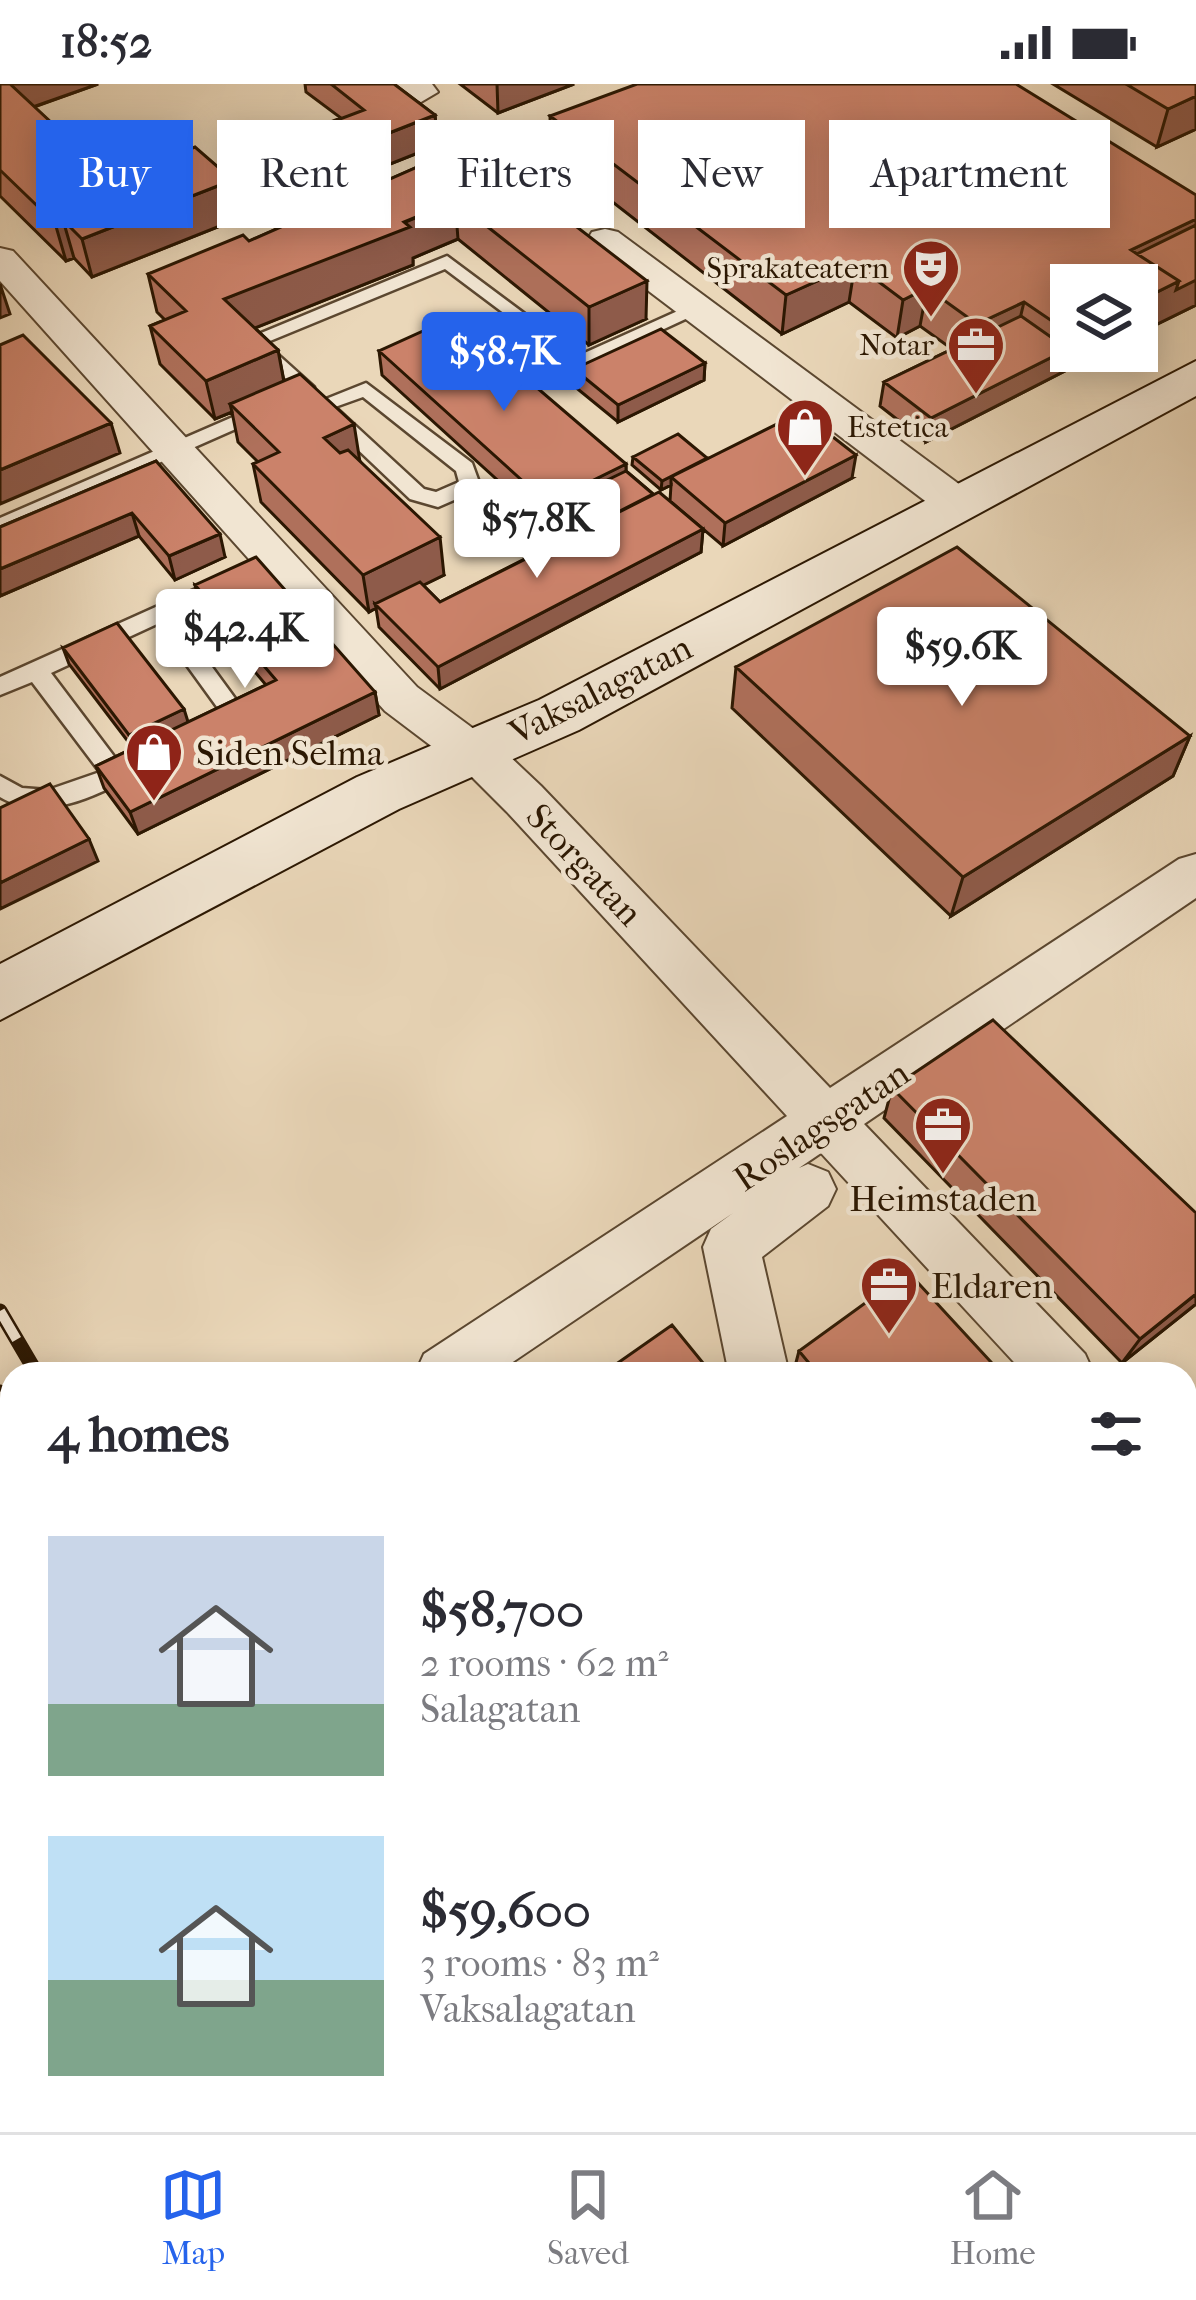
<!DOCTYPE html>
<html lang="en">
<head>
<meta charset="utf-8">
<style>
  :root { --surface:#fff; --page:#f7f7f7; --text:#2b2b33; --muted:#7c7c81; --line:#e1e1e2; --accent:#2563eb }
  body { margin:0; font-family:"IM FELL French Canon",serif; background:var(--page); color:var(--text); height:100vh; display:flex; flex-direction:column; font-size:45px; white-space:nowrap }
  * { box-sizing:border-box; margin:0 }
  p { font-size:39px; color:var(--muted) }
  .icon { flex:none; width:66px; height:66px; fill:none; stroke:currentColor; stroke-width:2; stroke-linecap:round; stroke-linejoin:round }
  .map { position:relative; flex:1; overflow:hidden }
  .panel { position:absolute; left:0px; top:1278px; width:1197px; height:771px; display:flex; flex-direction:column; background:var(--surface); border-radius:36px 36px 0 0; box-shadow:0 6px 30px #0003 }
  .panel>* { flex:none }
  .banner { position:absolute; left:36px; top:36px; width:1125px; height:108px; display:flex; gap:24px }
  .controls { position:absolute; left:1050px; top:180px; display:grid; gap:24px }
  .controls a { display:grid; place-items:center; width:108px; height:108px; border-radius:0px; background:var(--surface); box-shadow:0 6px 30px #0003; font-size:60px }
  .price { position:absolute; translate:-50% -102px; padding:0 27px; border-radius:12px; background:#fff; color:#222; font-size:39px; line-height:78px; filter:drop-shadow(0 3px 6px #0008) }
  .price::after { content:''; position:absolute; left:50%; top:72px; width:36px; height:27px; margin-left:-18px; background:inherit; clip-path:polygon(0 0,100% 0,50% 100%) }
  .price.on { background:var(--accent); color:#fff }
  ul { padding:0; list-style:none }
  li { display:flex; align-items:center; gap:36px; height:300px; padding:0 48px }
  li span { display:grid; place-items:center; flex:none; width:336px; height:240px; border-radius:0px; color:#555 }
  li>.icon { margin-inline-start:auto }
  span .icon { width:144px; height:144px; fill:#fffc; stroke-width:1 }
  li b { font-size:51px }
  h2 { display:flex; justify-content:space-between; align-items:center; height:144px; padding:0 48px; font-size:51px }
  .pill { padding:0 42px; border-radius:0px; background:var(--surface); box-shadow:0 6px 30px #0003; font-size:42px; line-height:108px }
  .pill.on { background:var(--accent); color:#fff }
  .status { display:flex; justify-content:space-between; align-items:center; height:84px; padding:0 60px; background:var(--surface); direction:ltr }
  .status svg { height:33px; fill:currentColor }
  .menu { display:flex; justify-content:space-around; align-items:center; height:168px; border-top:3px solid var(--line); background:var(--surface); font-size:33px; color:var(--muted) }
  .menu a { display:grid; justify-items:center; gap:6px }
  .menu .on { color:var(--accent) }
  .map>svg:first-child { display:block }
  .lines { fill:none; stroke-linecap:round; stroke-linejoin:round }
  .lane-casing { stroke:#5b4730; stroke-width:5 }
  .street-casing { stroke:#5b4730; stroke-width:4 }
  .secondary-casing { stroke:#2b1702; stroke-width:4 }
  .lane { fill:#f1e5d2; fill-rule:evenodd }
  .street { fill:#f1e5d2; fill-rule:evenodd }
  .secondary { fill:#f1e5d2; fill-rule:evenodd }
  .rail-casing { stroke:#2b1702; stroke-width:15 }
  .rail { stroke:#f1e5d2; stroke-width:10; stroke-dasharray:33; stroke-linecap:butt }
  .wall { fill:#af705b; stroke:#2b1702; stroke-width:3 }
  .shaded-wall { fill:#8e5b4a; stroke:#2b1702; stroke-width:3 }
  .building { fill:#cb826a; stroke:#2b1702; stroke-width:3 }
  .labels { text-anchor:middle; stroke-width:9; stroke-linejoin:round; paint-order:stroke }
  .far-poi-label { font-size:30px; fill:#2b1702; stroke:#f1e5d2; text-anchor:end }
  .street-label { font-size:36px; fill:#2b1702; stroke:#f1e5d2 }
  .poi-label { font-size:36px; fill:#2b1702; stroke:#f1e5d2; text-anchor:start }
</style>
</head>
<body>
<div class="status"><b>18:52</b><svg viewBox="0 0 49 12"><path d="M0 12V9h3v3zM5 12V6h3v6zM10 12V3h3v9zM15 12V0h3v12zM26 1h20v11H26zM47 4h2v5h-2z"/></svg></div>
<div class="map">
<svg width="1196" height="2048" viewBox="0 0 1196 2048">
  <rect width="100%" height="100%" fill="#ead7b9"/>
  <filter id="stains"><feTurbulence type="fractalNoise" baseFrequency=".00167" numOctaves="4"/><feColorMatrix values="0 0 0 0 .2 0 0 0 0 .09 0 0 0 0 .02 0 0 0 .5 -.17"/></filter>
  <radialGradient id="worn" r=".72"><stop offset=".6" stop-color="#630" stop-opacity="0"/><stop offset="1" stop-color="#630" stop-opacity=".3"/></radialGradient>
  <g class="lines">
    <defs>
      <path id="lane" d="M447,172L580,271L691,221L707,225L578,285L445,185L265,259L314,303V311L307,313L242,257Z
        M366,299L472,379L480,401L477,406L438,423L410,415L311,321ZM363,313L456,387L459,398L436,408L424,405L335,323Z
        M265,319L272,321V329L0,449V434Z
        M227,491L235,493V503L174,531L242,624V636L215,649L207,646L203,640L220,627L157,540L51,589L119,679L133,673L141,676L145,682L141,688C99,710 46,740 0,713V692L22,704L48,706L100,688L32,598L0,611V593Z"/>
      <path id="street" d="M395,0H432L438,8L421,18L409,15Z
        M605,145L618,148L971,409L977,419L971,429H941L592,164L587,156L592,148Z
        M0,164L13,167L417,603L505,668L541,702L830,1004L1179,775L1196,770V814L864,1040L1085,1270L1094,1290H1025L821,1069L799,1084L808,1080L828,1088L836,1105L828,1122L762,1173L789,1290H729L703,1163L711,1145L733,1129L495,1290H415L424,1270L787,1032L507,728L471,692L385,627L0,197Z
        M1185,1388L1196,1392V1460L1185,1455Z
        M1185,1805L1196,1809V1889L1185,1885Z"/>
      <path id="secondary" d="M1196,277V312L579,646L399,725L0,936V880L357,693L539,616Z"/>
    </defs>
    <use href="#lane" class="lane-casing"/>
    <use href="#street" class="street-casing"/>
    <use href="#secondary" class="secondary-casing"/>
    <use href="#lane" class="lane"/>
    <use href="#street" class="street"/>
    <use href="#secondary" class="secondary"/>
    <defs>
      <path id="rail" d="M0,1227L37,1290
        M0,1308L12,1329
        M422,2037L428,2048
        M477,2037L483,2048"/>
    </defs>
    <use href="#rail" class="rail-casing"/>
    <use href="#rail" class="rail"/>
  </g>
  <path class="wall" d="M0,0H98L34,23L112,95L233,96L240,134L92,193L74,174L66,177L0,112Z
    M305,0H394L435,31L438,61L292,119L265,95L260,65L341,34L306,8Z
    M460,0H574L498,29Z
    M1053,0H1196V45L1157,63Z
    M550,32L1196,221L1137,250L1071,201V267H1104L926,358L880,322L884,298L952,265L920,242L897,254L849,218L782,250L551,70Z
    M447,70L646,235L589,261L458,155L413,174V181L255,244L278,266L284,297L359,376L444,491L423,501L440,518L572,451L557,438L548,442L382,291L379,267L516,301L626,380V387L653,410L703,445L701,468L440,605L379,543L376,524L369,528L261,418L253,380L258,378L238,358L232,328L215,335L160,280L150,242L165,236L157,228L148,190L249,157Z
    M705,279L704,296L618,338L574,302V285Z
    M633,373L707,374L852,394L723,462L670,417L671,401L661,406L632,381Z
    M156,377L225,473L175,496L139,452L0,512V443Z
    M195,501L375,608L379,631L138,750L104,704L96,682L133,664L69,580L63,564L188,638L266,601L201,524Z
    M736,583L1190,652L1173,692L951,832L732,624Z
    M892,1004L1196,1129V1220L1122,1279L884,1034Z
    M799,1267L1002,1290H793Z
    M1185,1489L1196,1501V1766L1185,1753Z
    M1080,2037H1185L1196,2048H1088Z"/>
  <path class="shaded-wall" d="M4,0H98L13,30Z
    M497,0H574L498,29Z
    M1196,12V45L1157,63L1168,25Z
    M435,31L438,61L292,119L287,89Z
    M233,96L240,134L92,193L82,155Z
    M455,117L458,155L413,174V181L232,253L224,215Z
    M1196,135V167L1151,189L1131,166Z
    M63,136L74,174L66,177L55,139Z
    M855,180L849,218L782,250L786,211Z
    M1196,196V221L1137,250V218L1179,197Z
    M647,197L646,235L589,261V223Z
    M0,200L10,230L0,234Z
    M927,204L920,242L897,254L903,216Z
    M1024,218L1015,256L969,278L977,240Z
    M1071,254V267H1104L926,358L931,334L1068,265Z
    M278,266L285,304L230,320L232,328L215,335L206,297Z
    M705,279L704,296L618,338V321Z
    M111,339L120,369L0,420V386Z
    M354,340L360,378L330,391L324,354Z
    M856,371L852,394L723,462L725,439Z
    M707,374L671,393V401L661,406L662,397Z
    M626,380V403L556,421L557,438L548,442L547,419Z
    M132,429L139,452L0,512V485Z
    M703,445L701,468L440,605L438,583Z
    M220,450L225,473L175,496L169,472Z
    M440,453L444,491L379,523L375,520L376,524L369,528L363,491Z
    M375,608L379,631L138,750L130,728Z
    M184,625L189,641L135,667L129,651Z
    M1190,652L1173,692L951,832L963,793Z
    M89,755L98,777L0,825V799Z
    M1196,1210V1220L1122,1279L1140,1255Z"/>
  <path class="building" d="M0,0H10L112,95L195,63L233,96L82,155L63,136L55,139L0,86Z
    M331,0H394L435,31L287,89L260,65L364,26Z
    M637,0H1016L1196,111V135L1131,166L1179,197L1137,218V201H1071V250L1024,218L977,240L927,204L903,216L855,180L786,211L550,32Z
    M1126,0H1196V12L1168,25Z
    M447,70L489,102L512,93L647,197L589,223L455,117L404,138L410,143L224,215L278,266L206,297L150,242L186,227L148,190L243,151L249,157Z
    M1196,141V196L1176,206L1179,197L1137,170Z
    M1021,232L1068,265L931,334L884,298Z
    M443,238L516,301L528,296L626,380L547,419L379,267Z
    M661,245L705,279L618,321L574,285Z
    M23,251L111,339L0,386V261Z
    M300,290L354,340L324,354L340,369L348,366L440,453L363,491L253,380L279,368L230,320Z
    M801,328L856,371L725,439L671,393Z
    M678,350L707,374L662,397L633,373Z
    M156,377L220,450L169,472L132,429L0,485V443Z
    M626,387L653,410L583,446L556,421Z
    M659,408L703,445L438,583L375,520L420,498L440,518Z
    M957,463L1190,652L963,793L736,583Z
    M256,473L375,608L130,728L96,682L276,596L195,501Z
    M117,539L184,625L129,651L63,564Z
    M50,700L89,755L0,799V724Z
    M993,936L1196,1129V1210L1140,1255L892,1004Z
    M908,1188L1002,1290H818L799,1267Z
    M672,1241L712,1290H602Z
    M1185,1489L1196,1501V1729L1185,1716Z
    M1185,1863L1196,1877V2048H1100L1092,2037H1185Z"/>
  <defs>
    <symbol id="theatre-pin" viewBox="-11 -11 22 30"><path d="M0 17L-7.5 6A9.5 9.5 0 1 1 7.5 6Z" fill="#8f2418" stroke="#f1e5d2"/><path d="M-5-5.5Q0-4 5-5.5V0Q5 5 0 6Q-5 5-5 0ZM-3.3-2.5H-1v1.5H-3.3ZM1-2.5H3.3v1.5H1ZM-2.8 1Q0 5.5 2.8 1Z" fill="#fff"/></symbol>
    <symbol id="office-pin" viewBox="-11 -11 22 30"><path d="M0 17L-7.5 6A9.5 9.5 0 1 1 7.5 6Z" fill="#8f2418" stroke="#f1e5d2"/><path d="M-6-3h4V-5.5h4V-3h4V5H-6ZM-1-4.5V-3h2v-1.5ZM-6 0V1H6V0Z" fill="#fff"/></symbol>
    <symbol id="shop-pin" viewBox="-11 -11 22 30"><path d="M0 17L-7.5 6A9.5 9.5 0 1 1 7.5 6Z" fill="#8f2418" stroke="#f1e5d2"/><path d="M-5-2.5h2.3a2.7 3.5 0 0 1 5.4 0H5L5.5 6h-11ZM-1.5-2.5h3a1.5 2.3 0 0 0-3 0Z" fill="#fff"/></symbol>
  </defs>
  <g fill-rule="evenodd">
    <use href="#theatre-pin" x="898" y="151" width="66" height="90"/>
    <use href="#office-pin" x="943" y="228" width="66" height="90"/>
    <use href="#shop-pin" x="772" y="310" width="66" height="90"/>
    <use href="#shop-pin" x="121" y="635" width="66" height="90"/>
    <use href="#office-pin" x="910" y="1008" width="66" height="90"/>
    <use href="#office-pin" x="856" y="1168" width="66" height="90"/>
  </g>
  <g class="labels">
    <g class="far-poi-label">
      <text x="889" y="194">Sprakateatern</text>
      <text x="934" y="271">Notar</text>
      <text x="847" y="353" text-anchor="start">Estetica</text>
    </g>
    <g class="street-label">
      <text transform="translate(600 605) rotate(-27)" y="13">Vaksalagatan</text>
      <text transform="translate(585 780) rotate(47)" y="13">Storgatan</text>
      <text transform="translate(821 1041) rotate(-34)" y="13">Roslagsgatan</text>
    </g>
    <g class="poi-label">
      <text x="196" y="681">Siden Selma</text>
      <text x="943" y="1127" text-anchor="middle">Heimstaden</text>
      <text x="931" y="1214">Eldaren</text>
    </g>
  </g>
  <rect width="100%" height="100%" filter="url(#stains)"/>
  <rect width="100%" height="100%" fill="url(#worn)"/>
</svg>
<div class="controls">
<a><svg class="icon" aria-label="layers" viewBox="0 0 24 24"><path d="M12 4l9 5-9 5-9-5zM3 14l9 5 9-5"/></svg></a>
</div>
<b class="price on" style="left:504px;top:330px">$58.7K</b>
<b class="price" style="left:537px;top:497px">$57.8K</b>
<b class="price" style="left:245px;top:607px">$42.4K</b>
<b class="price" style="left:962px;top:625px">$59.6K</b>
<div class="banner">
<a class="pill on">Buy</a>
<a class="pill">Rent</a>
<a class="pill">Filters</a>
<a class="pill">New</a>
<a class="pill">Apartment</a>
</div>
<section class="panel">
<h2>4 homes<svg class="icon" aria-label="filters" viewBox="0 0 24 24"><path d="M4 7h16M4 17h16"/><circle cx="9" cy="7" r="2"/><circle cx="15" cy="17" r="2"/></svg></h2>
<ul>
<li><span style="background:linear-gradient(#c9d6e8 70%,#7fa58c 0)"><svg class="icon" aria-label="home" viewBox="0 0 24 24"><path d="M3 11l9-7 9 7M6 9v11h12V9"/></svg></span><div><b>$58,700</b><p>2 rooms · 62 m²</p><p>Salagatan</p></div></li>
<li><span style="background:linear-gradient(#bfe0f5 60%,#7fa58c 0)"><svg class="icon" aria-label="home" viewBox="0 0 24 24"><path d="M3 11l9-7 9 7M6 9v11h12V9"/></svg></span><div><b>$59,600</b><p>3 rooms · 83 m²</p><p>Vaksalagatan</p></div></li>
</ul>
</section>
</div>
<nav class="menu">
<a class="on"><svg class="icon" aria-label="map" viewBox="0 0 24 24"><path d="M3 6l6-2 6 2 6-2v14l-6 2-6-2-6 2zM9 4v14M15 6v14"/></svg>Map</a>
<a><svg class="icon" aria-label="saved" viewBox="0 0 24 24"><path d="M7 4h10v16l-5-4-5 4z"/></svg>Saved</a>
<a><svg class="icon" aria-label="home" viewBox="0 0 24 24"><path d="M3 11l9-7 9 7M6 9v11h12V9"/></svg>Home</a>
</nav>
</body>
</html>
